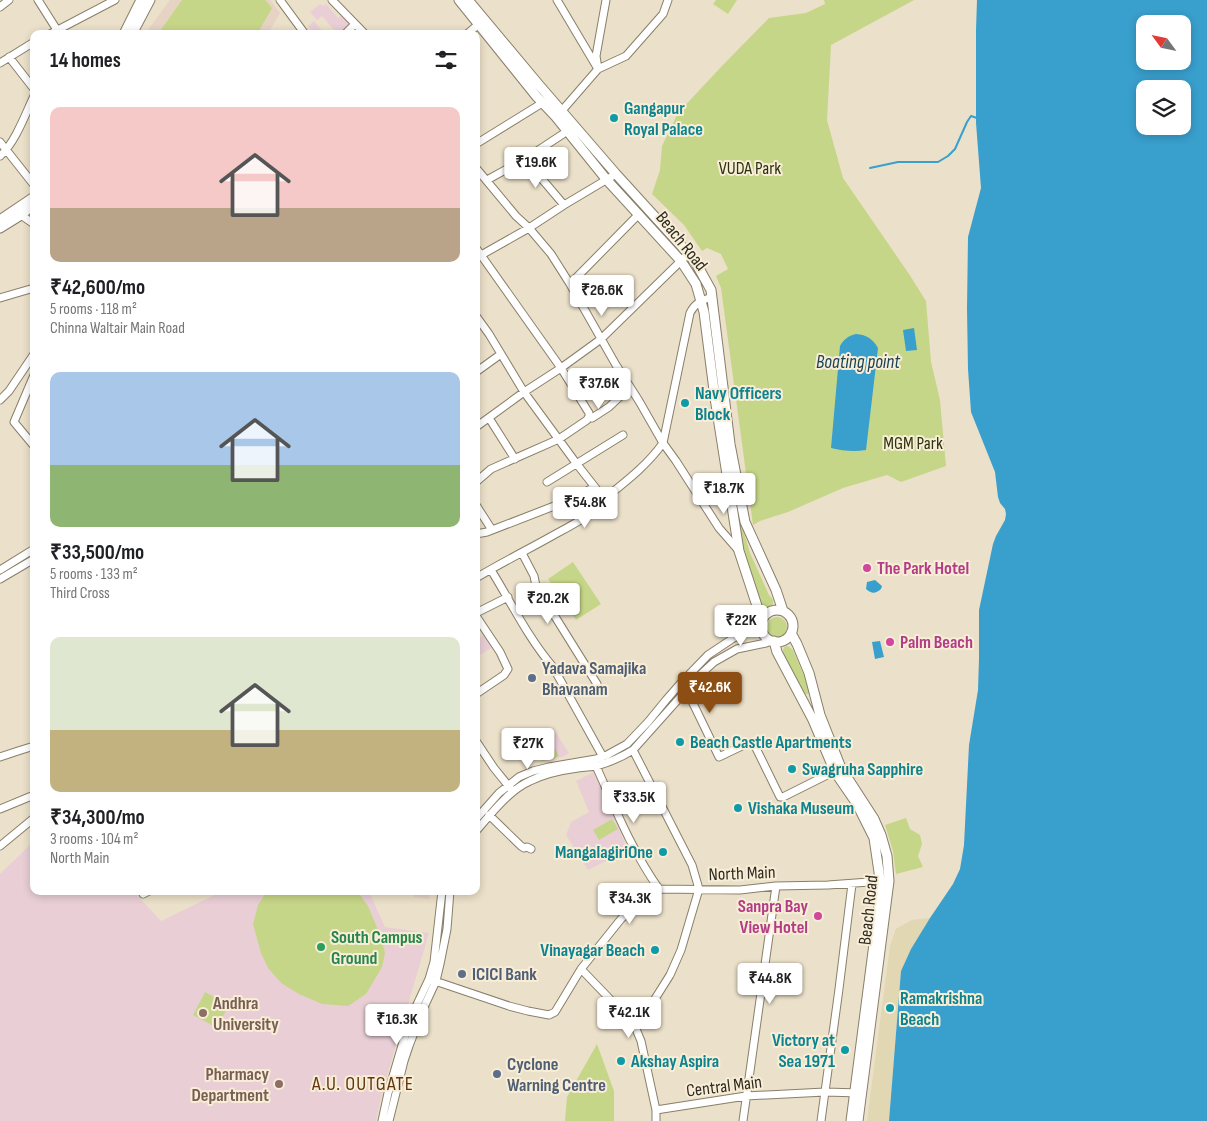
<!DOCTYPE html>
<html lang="en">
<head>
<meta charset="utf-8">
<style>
  :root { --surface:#fff; --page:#f6f6f6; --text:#202124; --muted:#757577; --accent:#8c4e12 }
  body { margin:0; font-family:"Sofia Sans Condensed",sans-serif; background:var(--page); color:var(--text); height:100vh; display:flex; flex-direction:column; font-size:19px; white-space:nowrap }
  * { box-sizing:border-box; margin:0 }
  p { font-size:16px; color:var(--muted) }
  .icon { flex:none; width:28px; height:28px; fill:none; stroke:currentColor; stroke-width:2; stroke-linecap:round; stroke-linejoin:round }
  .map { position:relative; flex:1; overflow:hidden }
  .panel { position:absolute; left:30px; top:30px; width:450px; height:865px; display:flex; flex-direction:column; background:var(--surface); border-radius:10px; box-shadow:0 2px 8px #0003 }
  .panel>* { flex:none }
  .needle { width:32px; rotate:303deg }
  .buttons { position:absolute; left:1136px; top:15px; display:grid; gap:10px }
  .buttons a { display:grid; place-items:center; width:55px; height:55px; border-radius:10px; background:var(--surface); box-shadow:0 2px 8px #0003; font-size:25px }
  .price { position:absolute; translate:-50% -42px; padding:0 11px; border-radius:5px; background:#fff; color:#222; font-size:16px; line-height:32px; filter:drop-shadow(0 1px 2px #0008) }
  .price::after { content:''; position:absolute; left:50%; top:30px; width:15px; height:11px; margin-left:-8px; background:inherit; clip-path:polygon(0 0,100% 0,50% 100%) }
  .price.on { background:var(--accent); color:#fff }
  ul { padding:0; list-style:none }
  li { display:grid; align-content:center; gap:10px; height:265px; padding:0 20px }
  li span { display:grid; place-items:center; height:155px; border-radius:10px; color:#555 }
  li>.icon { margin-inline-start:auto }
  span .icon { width:90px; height:90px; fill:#fffc; stroke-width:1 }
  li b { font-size:21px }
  h2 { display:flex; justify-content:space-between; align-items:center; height:60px; padding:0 20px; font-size:21px }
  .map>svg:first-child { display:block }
  .education { fill:#e9cfd5 }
  .medical { fill:#e6d3c4 }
  .green { fill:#c6d688 }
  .sand { fill:#e1d7b2 }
  .water { fill:#399fcd; fill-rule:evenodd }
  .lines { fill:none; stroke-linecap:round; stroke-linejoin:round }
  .stream { stroke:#399fcd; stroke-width:2 }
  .minor-casing { stroke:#897f6a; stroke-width:9 }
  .major-casing { stroke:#897f6a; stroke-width:11 }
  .minor { stroke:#fff; stroke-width:7 }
  .major { stroke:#fff; stroke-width:9 }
  .culture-dot { fill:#0f9aa8; stroke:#f8edd6; stroke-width:2 }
  .hotel-dot { fill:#d1479c; stroke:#f8edd6; stroke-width:2 }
  .service-dot { fill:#5c6f8a; stroke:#f8edd6; stroke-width:2 }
  .leisure-dot { fill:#2e9e5b; stroke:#f8edd6; stroke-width:2 }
  .education-dot { fill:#8d6e63; stroke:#f8edd6; stroke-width:2 }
  .labels { text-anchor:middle; stroke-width:4; stroke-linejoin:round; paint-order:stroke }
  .culture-label { font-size:18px; font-weight:bold; fill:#0d838f; stroke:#f8edd6; text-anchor:start }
  .park-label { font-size:18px; fill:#2c320d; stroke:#f8edd6 }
  .street-label { font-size:18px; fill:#2e2a21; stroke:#f8edd6 }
  .hotel-label { font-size:18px; font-weight:bold; fill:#b23c85; stroke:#f8edd6; text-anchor:start }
  .service-label { font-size:18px; font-weight:bold; fill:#4e5e75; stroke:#f8edd6; text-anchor:start }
  .leisure-label { font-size:18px; font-weight:bold; fill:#27864d; stroke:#f8edd6; text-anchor:start }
  .education-label { font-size:18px; font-weight:bold; fill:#785e54; stroke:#f8edd6; text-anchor:start }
  .water-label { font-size:19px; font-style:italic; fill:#174255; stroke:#f8edd6 }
  .quarter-label { font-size:20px; letter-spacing:1px; fill:#60350d; stroke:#f8edd6 }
</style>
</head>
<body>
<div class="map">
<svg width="1207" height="1121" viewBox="0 0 1207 1121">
  <rect width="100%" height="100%" fill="#ebe0c9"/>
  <path class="education" d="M320,4L323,6L326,4L338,18L343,14L352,24L341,34H333L335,31L322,16L317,20L310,12Z
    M314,21L325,34H315L308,26Z
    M485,634L493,647L477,657L476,656V640Z
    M553,728L569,753L563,757L542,761L531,749Z
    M594,772L628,850L588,870L566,835L571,822L589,812L576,781Z
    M34,841V891H133L161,921L223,891H367L371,896L385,927L429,933L382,1093L376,1121H0V874Z"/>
  <path class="medical" d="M170,0H270L280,13L268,34H145Z
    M415,891H430L429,899L414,897Z"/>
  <path class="green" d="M182,0H265L272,8L260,29L261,34H158Z
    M716,0H737L728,14L713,4Z
    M824,0H914L831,45L827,120L843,178L909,274L926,301L931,362L940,400L946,466L901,482L887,475L843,488L788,512L760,521L753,525L721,288L716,276L728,269L721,254L707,248L702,251L684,225L652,194L660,170L662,146L678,113L721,67L769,18L806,13L825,4Z
    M731,477H733L742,526L750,553L769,595L773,600V604L772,606L765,608L763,607L759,600L746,559L740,531Z
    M573,562L601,604L576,620L548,579Z
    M767 627a10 10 0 1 1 20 0a10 10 0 1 1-20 0Z
    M788,646L793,650L810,690L809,694H804L782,654L784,647Z
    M547,736L559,756L542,761L533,748Z
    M906,818L910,829L920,835L922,844L918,856L923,867L896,874L893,851L885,825Z
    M612,819L618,829L599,840L593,830Z
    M267,891H355L360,895L368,906L381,937L385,953L382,967L366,994L348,1006L322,1004L299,994L281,983L268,968L261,953L253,924L258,905Z
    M205,992L229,1005L217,1028L193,1015Z
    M597,1044L614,1091V1121H565L567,1097Z"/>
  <path class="sand" d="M930,918L911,949L901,971L889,1121H867L890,946L896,929L912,920Z"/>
  <path class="water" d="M977,0H1207V1121H889L901,971L911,949L930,918L953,884L960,869L964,845L969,745L978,690L979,659V610L993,544L996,536L1005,520L1006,514L1005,509L1000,503L998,497L995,472L971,412L968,369L967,309L968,237L981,188L976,123V30ZM1145,24H1182V61H1145ZM1145,89H1182V126H1145Z
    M914,328L917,350L906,351L903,330Z
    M856,334C867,335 873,339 878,348L866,450C854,452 843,451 831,448L840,346C844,339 848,336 856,334Z
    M875,580L882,586L881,589C875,594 872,594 866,589L867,582Z
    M880,641L884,657L875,659L872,642Z"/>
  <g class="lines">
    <path class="stream" d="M870,168L898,162H938L948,156L955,149L967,122L971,116L977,118"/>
    <defs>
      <path id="minor" d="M38,0L57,30V33
        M280,0L305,34
        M332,0L365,34
        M557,0L598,69L559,114
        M606,0L596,56L598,69L626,56L663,14L668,0
        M0,7L9,0
        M50,34L115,0
        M345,34L355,24
        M467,34L479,24
        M9,57L34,89
        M0,63L34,42
        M0,142L34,185
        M476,144L539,105
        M0,156C15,143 25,115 34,96
        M525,159L564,205
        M476,168L516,216L529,228L551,254L570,284L616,365L639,401L663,443L676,461L719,528L739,551
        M487,180L525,159L563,134
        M21,215L34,224
        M476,248L561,368L589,413V416L587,420L559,439L491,469L476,482
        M476,258L529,228L564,205L616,174
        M570,284L639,214
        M0,298L34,288
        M476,316L489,334L524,392L576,463L605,500
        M476,372L501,354
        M34,375L14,422L34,446
        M0,400L9,391L34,354
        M489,418L515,459
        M592,418L609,407L630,387
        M476,427L524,392L561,368L601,339L688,254
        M547,482L623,435
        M476,505L492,530
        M476,534L487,532L562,503L595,487
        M522,553L534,576L536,586L597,684
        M0,570L34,549
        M491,570C511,602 528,638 553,667L603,757
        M476,578C501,563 527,550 552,536C572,525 595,514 609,495C629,479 648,464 663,443L690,313C695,303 702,300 712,297
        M0,579L34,559
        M476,613L508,597
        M476,616L500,652L508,669L504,675L476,694
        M684,688L689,695L719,757L748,743L751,742L754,744L780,797H783L837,770
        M476,741L494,768L511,789
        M633,750L692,865L699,889L681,950L670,975L636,1029
        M0,757L18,751L34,746
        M596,766C615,808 632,851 659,889
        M0,809L34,795
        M489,815L521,846L524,848L527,847L531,849
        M476,819L499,793L519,777L533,771L549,767L596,759L607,755L627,744L648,722L666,700L680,684L708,655L732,639L762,622
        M476,831C491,814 509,790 530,781C544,774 563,770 578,768C585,767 591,767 597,766C610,762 622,757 633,750L700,675L714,662L737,649L766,643L772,641
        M0,846L34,818
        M143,894L149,891
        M581,969L630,1020L636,1029L641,1041L656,1110V1121
        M429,979L509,1006L528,1011L549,1015L555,1012L581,969L621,919L643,898L659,889L740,890L776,886L828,885L883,881
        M656,1110L746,1096L825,1092L860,1093
        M382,1121L388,1093L403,1042L413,1013L429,979L434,962L442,891
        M389,1121L404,1061L409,1046L424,1007L436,981L440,964L447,929L450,891
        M743,1121L776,886
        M821,1121L839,989L852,884"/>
      <path id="major" d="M459,0L537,97L556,117L606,179L681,261L696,284L704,312L715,398L739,551L762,621
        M468,0L539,85L616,174L686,251L696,263L711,290L730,444L745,522L776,590L783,611
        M124,34L141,0
        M132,34L150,0
        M0,220L34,197
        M0,228L21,215L34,204
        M761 626a16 16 0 1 1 32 0a16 16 0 1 1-32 0Z
        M791,633L797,644L809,673L820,715L841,768L874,819L881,835L887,856L889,881L858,1121
        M774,641L777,652L813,720L835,772L857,804L874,838L879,872L881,890L851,1121"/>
    </defs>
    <use href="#minor" class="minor-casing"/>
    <use href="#major" class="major-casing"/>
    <use href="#minor" class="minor"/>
    <use href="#major" class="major"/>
  </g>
  <g class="culture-dot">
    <circle cx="614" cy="118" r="5"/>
    <circle cx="685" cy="403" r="5"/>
    <circle cx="680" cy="742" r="5"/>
    <circle cx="792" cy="769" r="5"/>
    <circle cx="738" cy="808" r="5"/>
    <circle cx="663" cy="852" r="5"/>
    <circle cx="655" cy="950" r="5"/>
    <circle cx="890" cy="1008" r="5"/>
    <circle cx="845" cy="1050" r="5"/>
    <circle cx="621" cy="1061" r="5"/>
  </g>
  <g class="hotel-dot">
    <circle cx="867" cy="568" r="5"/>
    <circle cx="890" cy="642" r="5"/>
    <circle cx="818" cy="916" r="5"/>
  </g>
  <g class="service-dot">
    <circle cx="532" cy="678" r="5"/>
    <circle cx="462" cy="974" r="5"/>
    <circle cx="497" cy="1074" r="5"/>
  </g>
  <circle class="leisure-dot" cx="321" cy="947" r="5"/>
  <g class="education-dot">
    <circle cx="203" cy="1013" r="5"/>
    <circle cx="279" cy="1084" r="5"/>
  </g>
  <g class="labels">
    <g class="culture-label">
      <text x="624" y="114">Gangapur<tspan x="624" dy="21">Royal Palace</tspan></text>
      <text x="695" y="399">Navy Officers<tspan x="695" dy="21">Block</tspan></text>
      <text x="690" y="748">Beach Castle Apartments</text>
      <text x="802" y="775">Swagruha Sapphire</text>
      <text x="748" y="814">Vishaka Museum</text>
      <text x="653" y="858" text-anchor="end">MangalagiriOne</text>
      <text x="645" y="956" text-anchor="end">Vinayagar Beach</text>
      <text x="900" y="1004">Ramakrishna<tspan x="900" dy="21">Beach</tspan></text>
      <text x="835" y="1046" text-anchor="end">Victory at<tspan x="835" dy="21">Sea 1971</tspan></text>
      <text x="631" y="1067">Akshay Aspira</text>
    </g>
    <g class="park-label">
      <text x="750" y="174">VUDA Park</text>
      <text x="913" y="449">MGM Park</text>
    </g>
    <g class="street-label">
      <text transform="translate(682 241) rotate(51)" y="6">Beach Road</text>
      <text transform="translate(742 873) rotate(-2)" y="6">North Main</text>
      <text transform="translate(868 910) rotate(-84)" y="6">Beach Road</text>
      <text transform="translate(724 1086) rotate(-7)" y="6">Central Main</text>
    </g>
    <g class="hotel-label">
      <text x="877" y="574">The Park Hotel</text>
      <text x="900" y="648">Palm Beach</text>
      <text x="808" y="912" text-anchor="end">Sanpra Bay<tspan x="808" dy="21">View Hotel</tspan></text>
    </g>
    <g class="service-label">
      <text x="542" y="674">Yadava Samajika<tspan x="542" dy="21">Bhavanam</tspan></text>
      <text x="472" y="980">ICICI Bank</text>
      <text x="507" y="1070">Cyclone<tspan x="507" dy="21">Warning Centre</tspan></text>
    </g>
    <g class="leisure-label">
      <text x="331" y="943">South Campus<tspan x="331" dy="21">Ground</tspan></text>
    </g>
    <g class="education-label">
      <text x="213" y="1009">Andhra<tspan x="213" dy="21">University</tspan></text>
      <text x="269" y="1080" text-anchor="end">Pharmacy<tspan x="269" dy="21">Department</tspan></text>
    </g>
    <g class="water-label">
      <text x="858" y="368">Boating point</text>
    </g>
    <g class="quarter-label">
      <text x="363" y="1090">A.U. OUTGATE</text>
    </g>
  </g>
</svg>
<div class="buttons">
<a><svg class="needle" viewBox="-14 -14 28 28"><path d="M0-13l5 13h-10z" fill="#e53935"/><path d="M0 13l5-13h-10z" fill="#757577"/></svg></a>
<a><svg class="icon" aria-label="layers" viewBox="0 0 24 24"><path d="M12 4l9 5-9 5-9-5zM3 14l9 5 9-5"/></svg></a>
</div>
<b class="price" style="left:536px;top:189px">₹19.6K</b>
<b class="price" style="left:602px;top:317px">₹26.6K</b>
<b class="price" style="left:599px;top:410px">₹37.6K</b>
<b class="price" style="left:724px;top:515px">₹18.7K</b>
<b class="price" style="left:585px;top:529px">₹54.8K</b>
<b class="price" style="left:548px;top:625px">₹20.2K</b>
<b class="price" style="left:741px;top:647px">₹22K</b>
<b class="price on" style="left:710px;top:714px">₹42.6K</b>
<b class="price" style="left:528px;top:770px">₹27K</b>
<b class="price" style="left:634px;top:824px">₹33.5K</b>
<b class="price" style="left:630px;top:925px">₹34.3K</b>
<b class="price" style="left:770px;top:1005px">₹44.8K</b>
<b class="price" style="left:629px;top:1039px">₹42.1K</b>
<b class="price" style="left:397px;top:1046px">₹16.3K</b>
<section class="panel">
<h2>14 homes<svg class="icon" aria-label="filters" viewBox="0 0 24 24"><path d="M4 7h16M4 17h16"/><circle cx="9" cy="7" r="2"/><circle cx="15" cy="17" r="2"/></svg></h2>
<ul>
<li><span style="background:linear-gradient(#f6c9c9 65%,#b9a48a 0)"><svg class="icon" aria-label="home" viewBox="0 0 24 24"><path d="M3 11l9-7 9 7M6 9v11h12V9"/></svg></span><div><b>₹42,600/mo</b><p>5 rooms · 118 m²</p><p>Chinna Waltair Main Road</p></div></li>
<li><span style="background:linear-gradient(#a9c7e8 60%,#8fb573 0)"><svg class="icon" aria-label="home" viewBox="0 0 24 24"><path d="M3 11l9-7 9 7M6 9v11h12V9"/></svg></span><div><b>₹33,500/mo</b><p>5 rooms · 133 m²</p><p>Third Cross</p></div></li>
<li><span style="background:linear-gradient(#dfe7d0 60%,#c2b280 0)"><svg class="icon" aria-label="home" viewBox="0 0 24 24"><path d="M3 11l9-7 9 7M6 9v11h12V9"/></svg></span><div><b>₹34,300/mo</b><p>3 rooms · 104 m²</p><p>North Main</p></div></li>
</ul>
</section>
</div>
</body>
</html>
